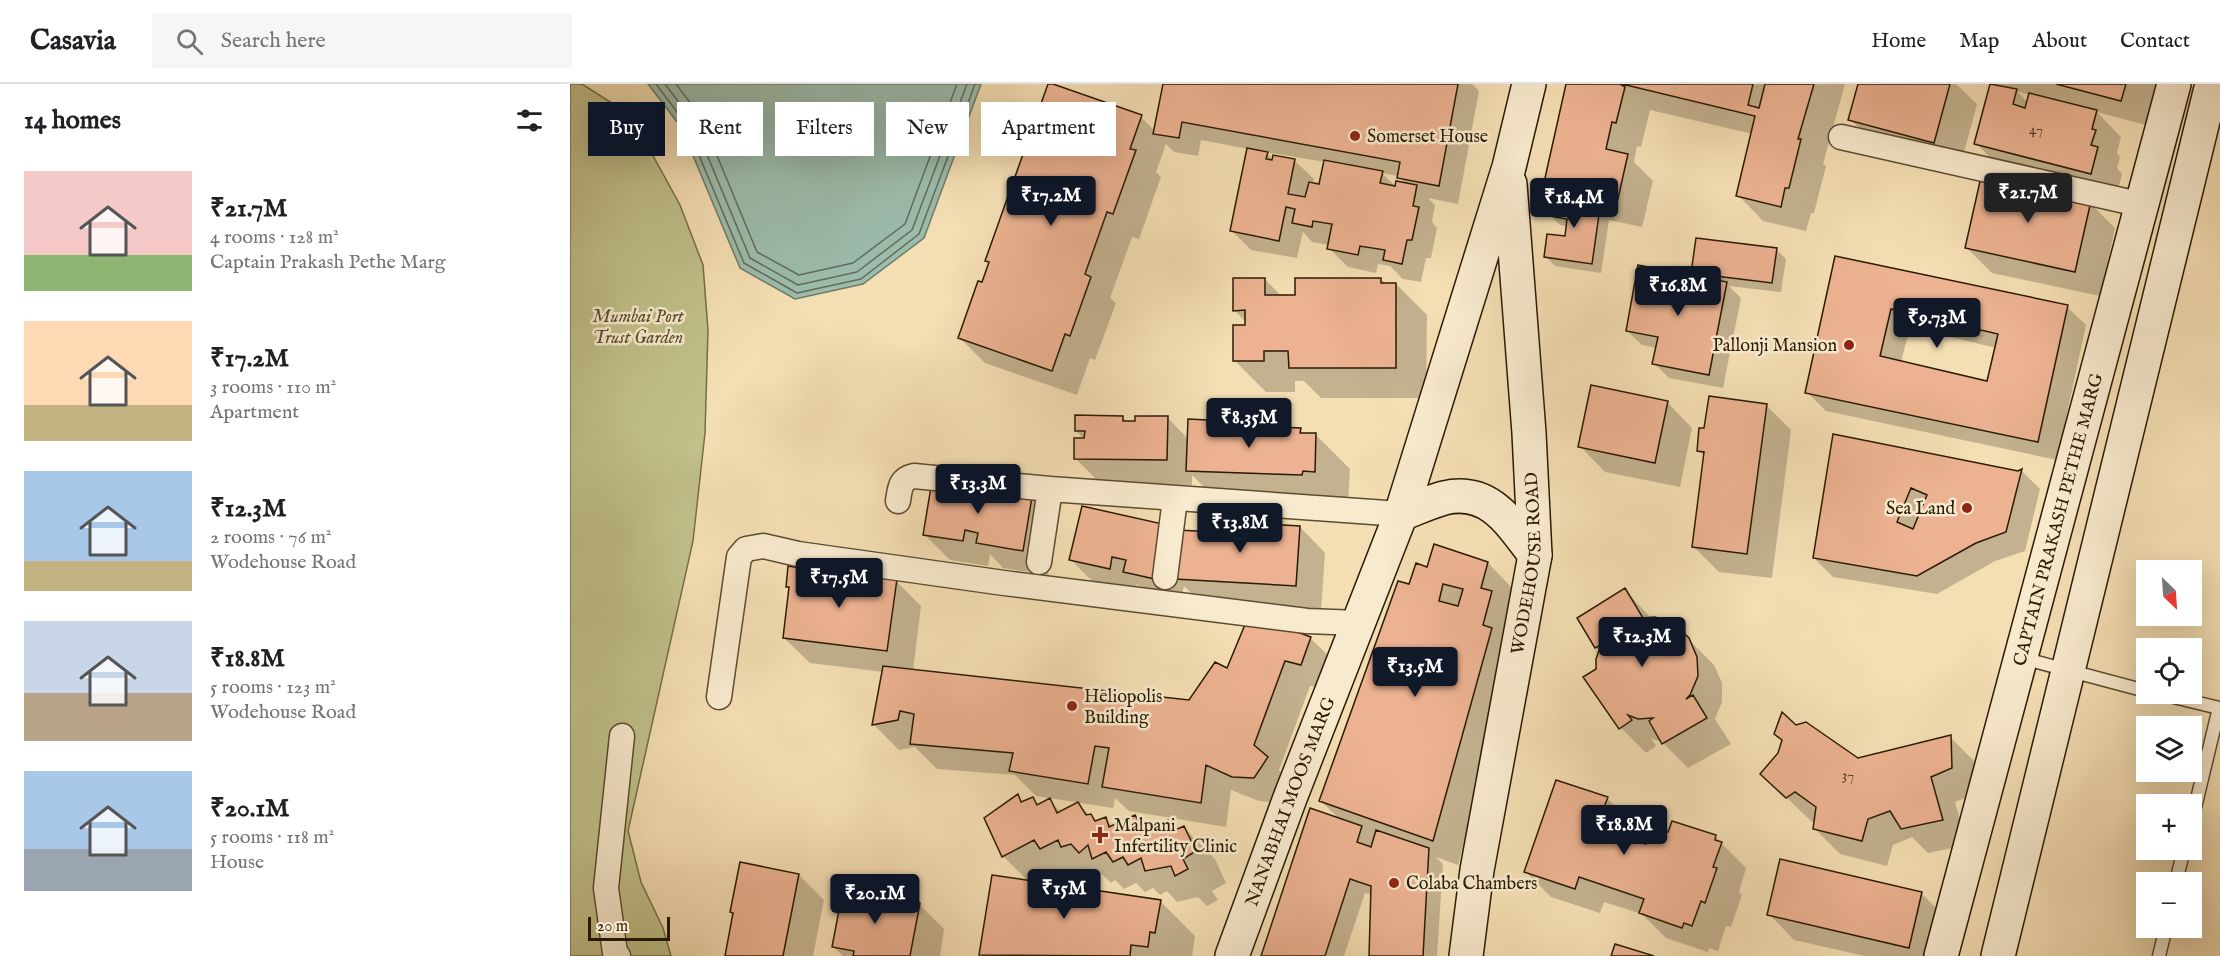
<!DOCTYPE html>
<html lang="en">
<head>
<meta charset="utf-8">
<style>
  :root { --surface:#fff; --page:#f6f6f6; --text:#202124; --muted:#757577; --line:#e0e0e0; --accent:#111827 }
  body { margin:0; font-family:"IM FELL English",serif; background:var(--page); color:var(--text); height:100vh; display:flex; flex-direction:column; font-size:22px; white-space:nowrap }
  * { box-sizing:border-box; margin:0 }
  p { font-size:20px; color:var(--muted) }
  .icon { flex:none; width:33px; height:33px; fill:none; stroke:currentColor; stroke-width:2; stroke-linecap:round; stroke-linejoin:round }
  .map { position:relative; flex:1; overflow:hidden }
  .panel { display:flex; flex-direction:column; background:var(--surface); width:570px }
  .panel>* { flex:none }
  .banner { position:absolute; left:18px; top:18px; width:570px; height:54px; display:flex; gap:12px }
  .needle { width:39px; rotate:155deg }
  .controls { position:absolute; left:1566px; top:476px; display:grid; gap:12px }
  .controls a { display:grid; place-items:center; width:66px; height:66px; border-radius:0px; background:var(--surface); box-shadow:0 6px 24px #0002; font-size:30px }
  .scale { position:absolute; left:18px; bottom:15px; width:82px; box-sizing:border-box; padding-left:6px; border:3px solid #2a1b04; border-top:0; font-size:16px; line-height:21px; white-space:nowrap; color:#2a1b04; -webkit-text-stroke:4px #f8eace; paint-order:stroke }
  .price { position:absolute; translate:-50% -51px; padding:0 14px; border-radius:6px; background:var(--accent); color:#fff; font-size:20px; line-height:39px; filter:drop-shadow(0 2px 3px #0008) }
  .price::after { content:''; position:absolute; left:50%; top:36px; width:18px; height:14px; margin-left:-9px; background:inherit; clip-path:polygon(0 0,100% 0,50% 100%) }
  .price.selected { background:#222; color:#fff }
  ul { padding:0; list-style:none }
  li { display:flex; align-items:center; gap:18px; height:150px; padding:0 24px }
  li span { display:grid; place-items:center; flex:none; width:168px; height:120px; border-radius:0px; color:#555 }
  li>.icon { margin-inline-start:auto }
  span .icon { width:72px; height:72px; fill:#fffc; stroke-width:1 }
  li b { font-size:26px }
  h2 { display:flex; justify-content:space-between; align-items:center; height:72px; padding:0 24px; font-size:26px }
  .tag { padding:0 21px; border-radius:0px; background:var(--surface); box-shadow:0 6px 24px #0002; font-size:21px; line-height:54px }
  .tag.selected { background:var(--accent); color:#fff }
  header { display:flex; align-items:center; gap:36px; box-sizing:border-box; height:84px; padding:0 30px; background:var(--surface); border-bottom:2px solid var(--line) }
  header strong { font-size:28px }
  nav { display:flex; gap:33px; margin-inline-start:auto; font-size:21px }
  .search { width:420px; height:54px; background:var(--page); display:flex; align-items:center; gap:15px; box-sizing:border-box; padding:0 21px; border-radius:0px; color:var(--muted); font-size:22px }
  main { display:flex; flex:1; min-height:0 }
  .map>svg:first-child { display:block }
  .green { fill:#c0c089; stroke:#756e46; stroke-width:1.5 }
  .water { fill:#9cbcac; stroke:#6e7c69; stroke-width:1.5 }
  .shadow { fill:#0003; fill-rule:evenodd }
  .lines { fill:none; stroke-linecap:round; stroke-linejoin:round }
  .shore { stroke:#636c58; stroke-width:1.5 }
  .building { fill:#ecb291; stroke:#2a1b04; stroke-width:1.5; fill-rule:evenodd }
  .service-casing { stroke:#5c4c30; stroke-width:15 }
  .minor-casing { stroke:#5c4c30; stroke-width:27 }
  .secondary-casing { stroke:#2a1b04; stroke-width:36 }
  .service { stroke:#f8eace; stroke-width:12 }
  .minor { stroke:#f8eace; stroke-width:24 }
  .secondary { stroke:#f8eace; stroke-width:33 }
  .poi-dot { fill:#8f2418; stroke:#f8eace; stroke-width:2 }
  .labels { text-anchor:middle; stroke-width:5; stroke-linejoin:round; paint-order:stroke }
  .number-label { font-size:15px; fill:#5a4127 }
  .poi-label { font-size:18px; fill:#2a1b04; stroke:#f8eace; text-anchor:start }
  .park-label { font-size:18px; font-style:italic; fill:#574d2c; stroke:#f8eace }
  .street-label { font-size:18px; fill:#2a1b04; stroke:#f8eace }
</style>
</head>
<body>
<header>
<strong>Casavia</strong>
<div class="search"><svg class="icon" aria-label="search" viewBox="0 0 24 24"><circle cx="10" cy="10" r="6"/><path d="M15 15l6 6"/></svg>Search here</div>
<nav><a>Home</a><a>Map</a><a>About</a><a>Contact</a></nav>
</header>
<main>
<section class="panel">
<h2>14 homes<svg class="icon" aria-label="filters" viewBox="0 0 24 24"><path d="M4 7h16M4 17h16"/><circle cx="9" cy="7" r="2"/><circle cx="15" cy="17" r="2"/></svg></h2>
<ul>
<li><span style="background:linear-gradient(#f6c9c9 70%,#8fb573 0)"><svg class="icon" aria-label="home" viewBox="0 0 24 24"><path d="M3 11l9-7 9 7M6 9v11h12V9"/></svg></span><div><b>₹21.7M</b><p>4 rooms · 128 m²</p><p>Captain Prakash Pethe Marg</p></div></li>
<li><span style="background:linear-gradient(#ffd9b3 70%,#c2b280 0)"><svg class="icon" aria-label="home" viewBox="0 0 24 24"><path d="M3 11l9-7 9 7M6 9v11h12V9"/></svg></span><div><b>₹17.2M</b><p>3 rooms · 110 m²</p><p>Apartment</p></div></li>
<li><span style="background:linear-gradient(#a9c7e8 75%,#c2b280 0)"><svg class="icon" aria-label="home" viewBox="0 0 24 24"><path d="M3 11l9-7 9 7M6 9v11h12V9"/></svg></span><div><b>₹12.3M</b><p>2 rooms · 76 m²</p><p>Wodehouse Road</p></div></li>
<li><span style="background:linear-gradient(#c9d6e8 60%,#b9a48a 0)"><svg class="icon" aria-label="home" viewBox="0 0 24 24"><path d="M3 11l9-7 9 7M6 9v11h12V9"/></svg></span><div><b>₹18.8M</b><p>5 rooms · 123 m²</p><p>Wodehouse Road</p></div></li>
<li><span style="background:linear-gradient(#a9c7e8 65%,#9aa5b1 0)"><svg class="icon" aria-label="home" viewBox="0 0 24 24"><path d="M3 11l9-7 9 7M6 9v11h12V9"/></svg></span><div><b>₹20.1M</b><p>5 rooms · 118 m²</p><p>House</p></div></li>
</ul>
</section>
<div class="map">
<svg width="1650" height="872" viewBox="0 0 1650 872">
  <rect width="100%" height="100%" fill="#f4deb3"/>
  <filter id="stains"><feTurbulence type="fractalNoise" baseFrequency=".00333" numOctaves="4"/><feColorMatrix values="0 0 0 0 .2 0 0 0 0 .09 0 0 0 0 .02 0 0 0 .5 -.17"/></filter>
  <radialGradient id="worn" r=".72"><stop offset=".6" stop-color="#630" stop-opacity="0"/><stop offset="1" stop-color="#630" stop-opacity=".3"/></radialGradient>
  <path class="green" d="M0,0H12L42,19L76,59L110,121L133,181L138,246L135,349L123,457L58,747L71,798L93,844L101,872H0Z"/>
  <path class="water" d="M78,0H411L354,154L293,200L225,215L170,184L111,43Z"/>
  <path class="shadow" d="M480,0L571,33L585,47L594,0H902L909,7L888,120L858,114L865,121L862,138L867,144L861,174H856L851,198L833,195L820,182L808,180L806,189L778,183L759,164V161L742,158L733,148L727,174L681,166L662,147L678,65L631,56L628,72L604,68L596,60L586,88L591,93L569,155L562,153L540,214L546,219L525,276L520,274L507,311L415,279L389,253L413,200L420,179L417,176ZM695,68L755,78L750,101L743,100L744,95L725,77L704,72L703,76ZM812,89L829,92L836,101L826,103Z
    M998,0H1275L1253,80L1256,82L1244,129H1241L1236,147L1193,137L1168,111L1183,50L1080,26L1071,63L1067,62L1064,78L1083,97L1072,143L1039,136L1031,189L985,182L975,172L996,154L997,142L990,141L981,132L984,111L975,102Z
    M1290,0H1386L1407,20L1390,83L1306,61L1280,35Z
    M1419,0H1587L1576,41L1527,28L1551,53L1547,69L1550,73L1547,84L1552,90L1546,114L1431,85L1406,59L1422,1ZM1447,7L1460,11L1458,19Z
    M1520,119L1545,144L1530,212L1422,189L1396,163Z
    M1206,165L1216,175L1211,208L1159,202L1171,214L1153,304L1099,294L1084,279L1087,264L1072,261L1057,247L1128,194L1123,189Z
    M1266,174L1497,223L1516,241L1487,376L1256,327L1237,308ZM1340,243L1426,264L1418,299L1331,278Z
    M695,195L712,213H727L811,195L816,200H826L857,231L856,314H751L734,297H725V308H696L665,277L676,238L664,226Z
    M1097,318L1122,344L1110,403L1035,388L1010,362Z
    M1196,321L1221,346L1202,494L1149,488L1123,462L1135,373L1128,366Z
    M553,333L558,339L597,333L618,355L636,338L642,344L705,341L709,345L730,346L735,350L746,351L780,385L778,421L651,420L622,391V401L531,400L506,375L515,356L506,347Z
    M1265,352L1448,389L1452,387L1470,405L1455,467L1425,477L1367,510L1263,493L1244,474Z
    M462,415L487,440L478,491L433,484L420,470L418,482L380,476L354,450Z
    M730,443L755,469L751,527L632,520L614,502L610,520L580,513L567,500L565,510L526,501L501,476L645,450Z
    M865,462L918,479L943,505L938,524L947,534L946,571L888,781L866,773L873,780L867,872H800L803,811L795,809L774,872H692L770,736L751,717L840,502L858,485Z
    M250,489L297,493L303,498L326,497L351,522L343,587L620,618L658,586L740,554L766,579L757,605L740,602L709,686L723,699L710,719L689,717L661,706L656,743L559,727L545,714L543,724L466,712L445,691L367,685L345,663L329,666L304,641L313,588L240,579L214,554L221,505L217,502Z
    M1055,506L1082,535L1118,555L1144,581L1152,599V618L1145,635L1161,660L1118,684L1093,659L1081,654L1086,662L1076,669L1051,644L1015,594L1028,586L1030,567L1026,563Z
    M1225,643L1288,676L1380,653L1405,678L1407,709L1385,718L1397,761L1358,769L1342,753L1323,761L1317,782L1270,770L1244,744L1246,736L1242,738L1192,690L1209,669L1213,658L1206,650Z
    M448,712L454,719L463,715L469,721L479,716L492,729L507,720L528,738L536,735L543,743L565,732L575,742L578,741L583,746L597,738L607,747L614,744L645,775L656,799L642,807L648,816L637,822L628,813L607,818L597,807L590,811L583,804L575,808L566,799L554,805L545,796L541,799L532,790L524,793L518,787L502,795L494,787L471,799L590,817L625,852L622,872H412L459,798L433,772Z
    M1037,714L1062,739L1061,744L1066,746L1078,758L1099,750L1145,753L1176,784L1169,808L1172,811L1161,843L1156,842L1148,867L1139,864L1138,868L1096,854L1072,830L1034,818L1030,829L981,813L956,788Z
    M229,791L254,816L243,872H156L165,831L161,828Z
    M1351,809L1377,835L1368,872H1295L1224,856L1199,830Z
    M349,820L374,845L370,872H273L264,863Z"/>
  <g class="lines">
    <path class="shore" d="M86,0L116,40L174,179L227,209L291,195L349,150L405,0
      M95,0L123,37L180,174L228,201L287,188L342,146L397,0
      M106,0L131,33L187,168L229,191L283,179L335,140L387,0"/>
  </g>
  <path class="building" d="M478,0H483L572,31L560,65L566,66L543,130L537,128L515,190L521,193L500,252L495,250L482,287L388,254L408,197L412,198L419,178L415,177Z
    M593,0H888L869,102L827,94L830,78L612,38L609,54L583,50Z
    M996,0H1050L1055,3L1046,39L1042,38L1036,65L1058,70L1047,119L973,103Z
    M1052,0H1183L1178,21L1189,24L1195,0H1244L1228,55H1231L1219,104H1215L1211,123L1166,112L1185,32Z
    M1288,0H1380L1364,59L1278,36Z
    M1420,0L1447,5L1443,20L1455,24L1459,9L1527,26L1522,45L1526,46L1521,61L1528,63L1521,90L1404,60Z
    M1486,0H1556L1551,17Z
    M677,64L698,68L696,75L702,76L703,71L725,75L718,110L735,113L739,98L749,100L754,76L813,87L810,99L825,102L826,97L847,101L843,122L849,123L842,156H837L832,180L813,176L815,166L790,162L788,171L757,165L762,140L743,137L742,143L722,139L725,125L716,123L709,157L660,147Z
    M1411,93L1521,117L1505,188L1395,164Z
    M982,110L1031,117L1022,180L974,173L977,150L995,152L997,135L979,132Z
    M1126,154L1207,164L1202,199L1121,189Z
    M1265,172L1498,221L1468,358L1235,309ZM1321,225L1428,250L1417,297L1310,272Z
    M1068,181L1157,198L1139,291L1082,280L1088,253L1056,247Z
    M663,194H695V211H725V194H811V199H826V284H719L718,267H694V277H663V241H675V226L663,227Z
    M1021,301L1098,317L1085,379L1008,363Z
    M1139,312L1197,320L1177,470L1122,463L1134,368L1127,367L1129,344H1134Z
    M505,331L553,332V337H565V332H598L597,376L504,375V354H514L515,347H505Z
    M618,335L637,336V342L650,343V337L706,339V343L731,344L730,349H746L745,388L733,387L732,391L616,387Z
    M1263,350L1448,387L1452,385L1436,448L1406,459L1347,492L1243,474ZM1341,404L1357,411L1343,445L1327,438Z
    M362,397L462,413L453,467L406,459L408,449L395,446L393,457L353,451Z
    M512,422L597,441L585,495L553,488L556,476L542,473L540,485L499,476Z
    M645,437L730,442L726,502L605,495L608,446L644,448Z
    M864,460L918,478L911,504L922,507L913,541L922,544L863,757L749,717L828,497L839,500L846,479L857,483ZM873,500L893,505L888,522L869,517Z
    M218,482L248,487L249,485L267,488V490L274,491V488L298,491V496L309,497V493L327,495L317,567L213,554L219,503H216Z
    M1055,504L1073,534L1085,533L1104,540L1119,554L1127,573L1128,592L1120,611L1116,615L1123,611L1137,634L1092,660L1079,637L1083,634L1068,635L1058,631L1062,636L1049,645L1013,593L1026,585V575L1031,561L1025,564L1007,534Z
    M679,531L741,553L731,581L715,577L684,661L698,673L684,694L662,693L636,681L631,719L532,703L539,664L525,662L518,700L439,687L443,669L340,660L344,630L330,627L328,636L302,641L313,582L619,616L645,578L657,584Z
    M1212,628L1226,641L1236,638L1288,674L1381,651L1382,684L1361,693L1373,736L1331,745L1320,727L1298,735L1292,757L1243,745L1246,723L1225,708L1216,714L1190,690L1208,669L1212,656L1204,650Z
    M986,696L1038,713L1033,726L1050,731L1048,738L1067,744L1063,756L1076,760L1082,742L1098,748L1102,737L1146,751L1145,756L1152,758L1143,783L1147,784L1135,819L1131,817L1122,842L1114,839L1112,844L1069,829L1074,815L1009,793L1005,805L954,788Z
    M448,710L451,718L463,713L467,721L480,714L487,729L508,718L516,731L521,730L525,737L536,733L539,743L565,731L571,742L578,739L581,745L598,736L603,747L614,742L626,767L613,775L618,785L605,792L601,782L575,787L571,774L558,781L553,773L543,778L536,768L522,775L518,761L509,769L501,760L491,763L488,756L470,765L464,756L432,773L414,734Z
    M740,724L792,742L787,758L801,763L806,746L859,764L853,872H799L801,802L780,795L755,872H691Z
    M1210,775L1352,808L1339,864L1197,831Z
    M170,778L229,790L213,872H155L163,829L160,828Z
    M422,791L591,816L585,849L580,848L578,863L561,861L560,872L409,871Z
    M273,805L350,819L340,872H283L284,867L262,863Z
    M1045,860L1084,872H1041Z"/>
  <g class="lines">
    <defs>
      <path id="service" d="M1452,574L1576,607
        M1587,609L1649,624L1622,736
        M1606,798L1614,765
        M1589,872L1596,843"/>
      <path id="minor" d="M1271,53L1573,121
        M328,417C330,404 330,395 344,392L480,405
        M469,478L480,405L831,430
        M595,493L605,415
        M149,613L169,473L176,465L193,462L228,470L434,499L737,537L789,539
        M48,872L45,869L36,804L52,652"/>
      <g id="secondary">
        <path d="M831,430C845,425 859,418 874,414C920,403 941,440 965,471"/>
        <path id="s1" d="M662,872L720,714L831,430L939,83L959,0"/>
        <path id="s2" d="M896,872L907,786L965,471L959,349L940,100"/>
        <path id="s3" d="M1371,872L1604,0"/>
        <path d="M1428,872L1642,0"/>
      </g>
    </defs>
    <use href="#service" class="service-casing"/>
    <use href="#minor" class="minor-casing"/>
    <use href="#secondary" class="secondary-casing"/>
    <use href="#service" class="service"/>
    <use href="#minor" class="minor"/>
    <use href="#secondary" class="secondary"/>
  </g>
  <g class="poi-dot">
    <circle cx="785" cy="52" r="6"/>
    <circle cx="1279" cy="261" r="6"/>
    <circle cx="1397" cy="424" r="6"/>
    <circle cx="502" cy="622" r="6"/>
    <path d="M527 742h6v6h6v6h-6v6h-6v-6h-6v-6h6z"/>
    <circle cx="824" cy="799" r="6"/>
  </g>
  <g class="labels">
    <g class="number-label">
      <text x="1466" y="50">47</text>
      <text x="1278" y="696">37</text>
    </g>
    <g class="poi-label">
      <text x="797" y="58">Somerset House</text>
      <text x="1267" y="267" text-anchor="end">Pallonji Mansion</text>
      <text x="1385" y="430" text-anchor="end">Sea Land</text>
      <text x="514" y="618">Heliopolis<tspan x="514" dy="21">Building</tspan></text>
      <text x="544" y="747">Malpani<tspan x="544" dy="21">Infertility Clinic</tspan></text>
      <text x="836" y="805">Colaba Chambers</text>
    </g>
    <g class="park-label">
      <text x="68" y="238">Mumbai Port<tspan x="68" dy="21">Trust Garden</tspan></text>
    </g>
    <g class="street-label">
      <text dy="6" stroke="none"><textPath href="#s3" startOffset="452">CAPTAIN PRAKASH PETHE MARG</textPath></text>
      <text dy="6" stroke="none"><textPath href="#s2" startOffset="398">WODEHOUSE ROAD</textPath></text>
      <text dy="6" stroke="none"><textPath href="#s1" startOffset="165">NANABHAI MOOS MARG</textPath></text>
    </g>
  </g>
  <rect width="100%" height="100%" filter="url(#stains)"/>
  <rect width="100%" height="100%" fill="url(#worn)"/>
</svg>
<div class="controls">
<a><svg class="needle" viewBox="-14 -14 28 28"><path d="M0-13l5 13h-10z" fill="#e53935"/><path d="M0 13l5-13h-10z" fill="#757577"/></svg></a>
<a><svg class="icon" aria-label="locate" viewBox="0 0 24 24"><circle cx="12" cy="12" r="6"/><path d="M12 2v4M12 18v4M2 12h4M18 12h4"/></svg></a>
<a><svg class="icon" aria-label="layers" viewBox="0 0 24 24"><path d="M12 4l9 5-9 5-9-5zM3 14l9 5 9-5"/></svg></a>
<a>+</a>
<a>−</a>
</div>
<div class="scale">20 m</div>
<b class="price selected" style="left:1458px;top:140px">₹21.7M</b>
<b class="price" style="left:481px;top:143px">₹17.2M</b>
<b class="price" style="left:1004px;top:145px">₹18.4M</b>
<b class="price" style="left:1108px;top:233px">₹16.8M</b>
<b class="price" style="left:1367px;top:265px">₹9.73M</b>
<b class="price" style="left:679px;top:365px">₹8.35M</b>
<b class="price" style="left:408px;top:431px">₹13.3M</b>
<b class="price" style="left:670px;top:470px">₹13.8M</b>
<b class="price" style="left:269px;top:525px">₹17.5M</b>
<b class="price" style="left:1072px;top:584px">₹12.3M</b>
<b class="price" style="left:845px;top:614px">₹13.5M</b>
<b class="price" style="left:1054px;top:772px">₹18.8M</b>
<b class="price" style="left:494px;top:836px">₹15M</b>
<b class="price" style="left:305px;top:841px">₹20.1M</b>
<div class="banner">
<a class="tag selected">Buy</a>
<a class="tag">Rent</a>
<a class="tag">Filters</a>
<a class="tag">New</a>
<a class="tag">Apartment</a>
</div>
</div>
</main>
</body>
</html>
